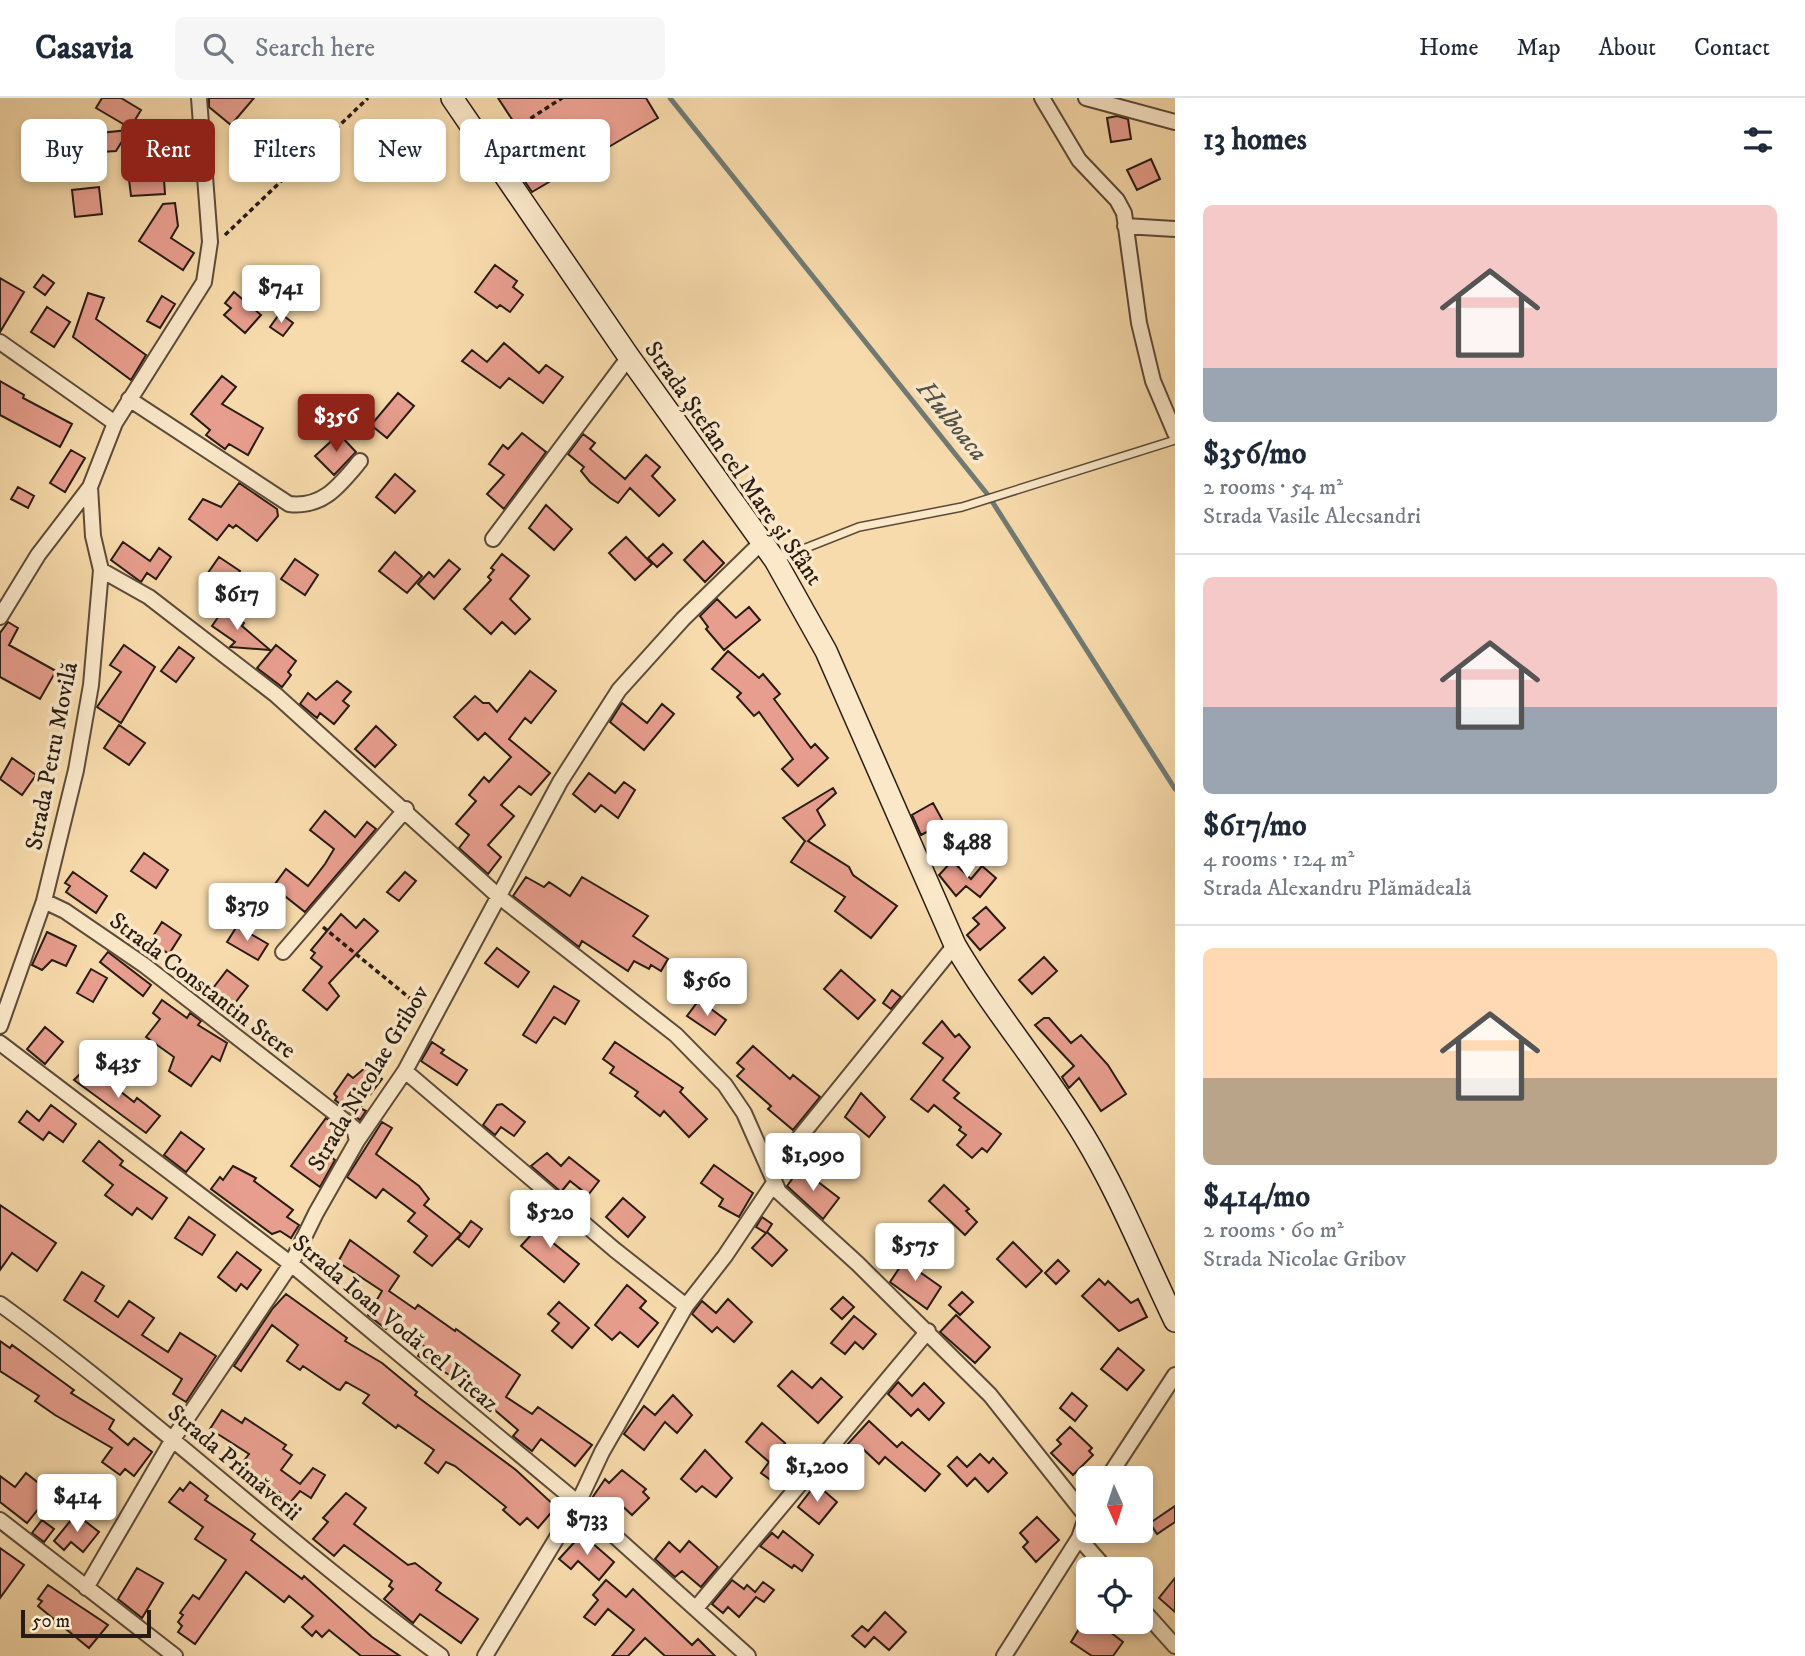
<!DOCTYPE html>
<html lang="en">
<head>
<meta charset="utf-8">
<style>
  :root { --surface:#fff; --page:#f6f6f7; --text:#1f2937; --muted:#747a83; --line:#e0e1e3; --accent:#8f2418 }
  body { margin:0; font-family:"IM FELL DW Pica",serif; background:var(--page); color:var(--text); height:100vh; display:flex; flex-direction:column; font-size:26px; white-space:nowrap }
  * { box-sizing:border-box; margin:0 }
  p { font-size:23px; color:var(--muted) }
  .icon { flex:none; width:38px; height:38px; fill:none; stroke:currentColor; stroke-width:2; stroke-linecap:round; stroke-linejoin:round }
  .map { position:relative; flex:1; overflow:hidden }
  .panel { display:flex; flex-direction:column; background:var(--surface); width:630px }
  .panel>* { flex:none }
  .guide { position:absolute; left:21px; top:21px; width:665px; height:63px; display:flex; gap:14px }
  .needle { width:46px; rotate:177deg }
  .tools { position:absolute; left:1076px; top:1368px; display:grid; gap:14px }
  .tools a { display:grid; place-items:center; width:77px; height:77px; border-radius:10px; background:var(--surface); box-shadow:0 4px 10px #0003; font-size:35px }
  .scale { position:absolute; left:21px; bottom:18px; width:130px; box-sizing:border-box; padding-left:7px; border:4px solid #281b14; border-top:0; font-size:19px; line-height:24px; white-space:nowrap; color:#281b14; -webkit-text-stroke:5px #fae8c9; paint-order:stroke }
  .price { position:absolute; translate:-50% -60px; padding:0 16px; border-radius:7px; background:#fff; color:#222; font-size:23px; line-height:46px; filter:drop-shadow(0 2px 4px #0008) }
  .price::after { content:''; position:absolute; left:50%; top:42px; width:21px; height:16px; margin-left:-10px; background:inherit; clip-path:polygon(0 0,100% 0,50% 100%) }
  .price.on { background:var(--accent); color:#fff }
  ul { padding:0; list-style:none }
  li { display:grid; align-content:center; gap:14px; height:371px; padding:0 28px }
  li+li { border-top:2px solid var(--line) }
  li span { display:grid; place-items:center; height:217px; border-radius:10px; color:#555 }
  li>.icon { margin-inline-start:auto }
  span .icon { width:126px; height:126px; fill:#fffc; stroke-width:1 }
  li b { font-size:30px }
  h2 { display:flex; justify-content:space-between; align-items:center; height:84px; padding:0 28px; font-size:30px }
  .chip { padding:0 24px; border-radius:10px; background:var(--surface); box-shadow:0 4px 10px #0003; font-size:24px; line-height:63px }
  .chip.on { background:var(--accent); color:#fff }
  header { display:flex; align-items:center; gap:42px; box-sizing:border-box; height:98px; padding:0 35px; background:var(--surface); border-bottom:2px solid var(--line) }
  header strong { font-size:33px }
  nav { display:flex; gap:38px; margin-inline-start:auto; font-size:24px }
  .search { width:490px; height:63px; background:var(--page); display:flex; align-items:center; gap:18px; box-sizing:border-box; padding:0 24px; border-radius:10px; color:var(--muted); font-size:26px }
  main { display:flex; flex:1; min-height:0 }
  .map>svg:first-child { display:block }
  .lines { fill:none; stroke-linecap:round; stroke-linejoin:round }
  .stream { stroke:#6f7a73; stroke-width:5 }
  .building { fill:#e89e8e; stroke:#281b14; stroke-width:2 }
  .lane-casing { stroke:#5c4b3a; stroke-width:10 }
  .street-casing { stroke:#5c4b3a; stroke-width:18 }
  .secondary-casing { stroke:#281b14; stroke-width:24 }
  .path { stroke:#281b14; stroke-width:3.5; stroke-dasharray:5 3.5; stroke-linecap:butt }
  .lane { stroke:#fae8c9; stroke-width:7 }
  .street { stroke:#fae8c9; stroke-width:14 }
  .secondary { stroke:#fae8c9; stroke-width:21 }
  .labels { text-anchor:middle; stroke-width:7; stroke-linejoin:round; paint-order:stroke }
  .street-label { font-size:24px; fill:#281b14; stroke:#fae8c9 }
  .water-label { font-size:26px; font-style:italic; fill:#52524b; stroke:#fae8c9 }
</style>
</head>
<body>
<header>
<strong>Casavia</strong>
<div class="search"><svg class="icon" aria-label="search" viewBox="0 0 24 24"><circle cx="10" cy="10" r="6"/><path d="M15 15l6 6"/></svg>Search here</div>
<nav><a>Home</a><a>Map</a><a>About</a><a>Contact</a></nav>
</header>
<main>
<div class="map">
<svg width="1175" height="1558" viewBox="0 0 1175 1558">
  <rect width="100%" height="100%" fill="#f8dbac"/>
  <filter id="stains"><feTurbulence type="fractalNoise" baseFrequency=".00286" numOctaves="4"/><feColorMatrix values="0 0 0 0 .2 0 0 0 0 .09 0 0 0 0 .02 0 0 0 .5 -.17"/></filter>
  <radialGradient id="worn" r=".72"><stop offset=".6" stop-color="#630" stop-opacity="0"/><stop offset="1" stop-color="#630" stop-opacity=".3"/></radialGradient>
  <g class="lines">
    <path class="stream" d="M670,0L988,397L1175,691"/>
  </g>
  <path class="building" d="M102,0H121L141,12L130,30L96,10Z
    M209,0H254L231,27L209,9Z
    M498,0H646L658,20L532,94L497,42L517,29Z
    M1117,18L1128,21L1131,41L1111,44L1107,20Z
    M129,32L116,53L102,54L100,35Z
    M161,38L165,96L131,98L124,39Z
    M1151,61L1160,81L1137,92L1127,72Z
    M99,89L102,116L75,119L72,92Z
    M175,105L178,128L171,140L194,155L183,172L139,143L163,106Z
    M495,167L517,183L513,189L523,197L510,214L500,207L497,210L475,194Z
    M43,177L54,185L45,197L34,189Z
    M0,180L24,194L0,234Z
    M234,194L261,217L245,235L224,217L231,210L225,205Z
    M88,195L104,200L96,221L146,257L131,282L73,239Z
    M162,198L175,206L160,230L147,223Z
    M47,209L70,224L54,249L31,234Z
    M280,215L293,225L283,238L270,229Z
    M504,245L539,275L546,267L563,279L543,305L509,280L500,290L462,263L472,252L487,264Z
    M222,278L236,289L222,306L263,330L248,357L229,346L225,351L206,337L210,332L191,316Z
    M0,283L24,297L23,300L72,326L60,349L0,317Z
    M398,295L414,308L387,340L371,327Z
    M344,316L357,327L348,337L335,326Z
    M522,335L546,354L504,411L487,396L504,377L489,366L503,347L508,351Z
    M339,336L356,354L334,377L315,358Z
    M583,336L595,345L590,351L625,381L646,357L660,369L652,378L675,402L659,418L630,390L618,405L610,400L590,384L581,373L584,369L568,356Z
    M71,352L85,360L65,394L50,385Z
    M395,376L415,393L395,415L376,399Z
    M239,385L277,411L278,418L257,443L236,427L233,430L229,427L217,442L189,421L203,401L221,409Z
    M18,389L34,398L28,410L11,401Z
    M546,407L572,431L554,452L529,430Z
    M626,439L652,466L635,482L609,455Z
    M703,443L724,465L705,484L684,462Z
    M123,444L150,463L159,450L171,459L156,481L147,475L141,484L111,462Z
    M663,446L672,455L657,469L648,460Z
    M395,454L422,478L407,495L379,473Z
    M502,456L529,478L510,501L530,521L515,536L502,524L491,536L464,511L491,482L488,479L494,472L491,470Z
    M219,459L240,473L222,500L201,485Z
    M295,461L318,477L305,497L281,481Z
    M449,462L460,471L434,501L418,486L429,474L434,479Z
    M717,501L736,520L749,509L760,522L724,552L706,531L708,529L700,518Z
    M223,512L244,525L242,528L270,552L230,549L235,544L212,528Z
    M8,524L18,530L9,547L56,573L40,601L0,579V535Z
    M124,547L155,569L121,625L97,609L121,574L110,567Z
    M276,547L296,563L288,574L291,577L282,589L257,570Z
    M179,549L194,560L176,584L161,573Z
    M728,553L759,580L763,576L780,596L774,601L811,650L815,646L828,660L798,688L782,671L793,661L759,614L754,618L737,599L741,595L712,571Z
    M530,573L556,593L531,625L525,620L509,641L550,675L531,697L519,688L501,707L514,718L488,747L501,759L488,776L459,750L469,737L456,726L476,703L469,697L484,679L489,684L511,659L485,635L478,642L454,619L475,598L483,605H489L497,614Z
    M337,583L351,594L343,603L349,608L334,626L320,615L317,620L300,606L308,595L316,602Z
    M622,605L647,625L662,606L674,616L644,652L610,624Z
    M119,627L145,645L129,667L104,650Z
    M376,628L396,647L375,669L355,651Z
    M12,660L36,677L22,697L0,681Z
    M589,675L615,695L624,684L635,692L618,720L601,707L595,714L573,696Z
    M833,690L836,695L817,712L825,727L808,743L849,769L853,777L897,808L871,840L835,813L845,799L791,764L805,743L783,720Z
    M933,705L944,725L921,737L912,717Z
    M325,713L355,739L367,724L376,731L305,814L276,791L278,788L275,786L286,771L308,788L325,766L334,751L310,732Z
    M144,755L168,772L156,790L131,773Z
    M952,763L971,781L982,768L996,780L980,799L966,788L956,798L939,777Z
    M73,774L107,798L96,815L66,794L70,788L65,785Z
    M405,774L416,783L399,803L387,794Z
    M526,779L544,789L549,784L570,798L582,779L648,818L633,838L668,861L661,873L651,867L649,871L634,863L628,873L582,843L579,849L513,798Z
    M986,809L1005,830L980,852L967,837L979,826L973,820Z
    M341,816L356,830L364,821L378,833L329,885L339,898L327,912L303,892L322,869L311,860L315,855L311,852Z
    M162,824L181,837L169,856L150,843Z
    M237,828L268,846L258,862L227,844Z
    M47,834L76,848L66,868L52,862L42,872L32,867Z
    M497,850L529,874L518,889L485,865Z
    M108,854L151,887L143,898L100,864Z
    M1044,859L1057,873L1032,896L1019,882Z
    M91,871L107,880L93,904L77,895Z
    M227,872L248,888L228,914L207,898Z
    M841,872L875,902L858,921L824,891Z
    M554,888L579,903L565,926L554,919L536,945L523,937Z
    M892,892L901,899L891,911L883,905Z
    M162,902L187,920L190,915L201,923L198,927L227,945L220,963L212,958L191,988L169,973L174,959L146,939L160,921L153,915Z
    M699,902L726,922L715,937L687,918Z
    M1044,920H1049L1071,945L1081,937L1108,967L1126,996L1101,1013L1079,980L1069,990L1062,979L1074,968L1035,927Z
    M942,923L955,939L959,936L970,949L943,982L959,995L954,1000L1001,1036L987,1054L982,1050L972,1060L957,1047L966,1037L959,1032L961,1029L934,1007L928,1014L911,1001L943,960L923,945Z
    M45,929L63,944L45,966L27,951Z
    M432,944L444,952L441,955L467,972L457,987L421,963Z
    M615,944L683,990L680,994L707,1021L689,1039L664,1013L660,1018L635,998L638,994L610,975L614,969L603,961Z
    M753,948L790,981L793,977L820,999L793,1032L768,1011L771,1008L737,978L744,971L737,965Z
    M88,968L134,1004L137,1000L160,1018L146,1035L74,982Z
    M366,969L382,981L360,1010L366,1013L360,1022L335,1002L337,999L334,996L348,976L353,980Z
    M861,995L885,1019L869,1039L845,1019Z
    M502,1006L525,1024L514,1038L501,1029L495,1037L483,1027L497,1007Z
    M51,1007L76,1026L63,1044L49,1034L43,1042L19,1024L27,1013L39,1023Z
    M326,1020L342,1033L324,1054L335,1062L320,1089L291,1068Z
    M382,1024L392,1030L376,1056L419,1088L429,1101L424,1107L461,1136L432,1168L414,1154L427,1138L408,1123L415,1115L383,1091L376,1100L347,1079Z
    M181,1034L204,1051L186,1074L164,1057Z
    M99,1043L123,1063L120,1067L167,1100L152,1121L137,1110L132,1117L105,1097L113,1087L83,1063Z
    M547,1055L561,1068L569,1059L599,1083L588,1097L570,1083L561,1094L531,1068Z
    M714,1067L753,1095L739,1119L719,1108L723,1101L701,1085Z
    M233,1068L256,1080L254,1083L293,1112L287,1119L299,1127L291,1140L280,1133L272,1136L211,1091L220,1079L223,1082Z
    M800,1070L839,1100L823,1121L787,1088Z
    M944,1087L969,1111L966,1113L977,1124L965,1137L929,1103Z
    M623,1100L645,1119L628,1139L606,1119Z
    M0,1107L56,1145L37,1173L12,1155L0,1172Z
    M548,1118L563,1129L552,1144L579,1166L564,1184L521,1148Z
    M189,1119L215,1137L202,1157L175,1140Z
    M762,1119L772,1126L767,1134L787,1152L772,1168L752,1150L766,1135L756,1129Z
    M471,1123L482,1131L469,1149L458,1141Z
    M350,1142L399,1178L389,1193L415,1211L418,1207L455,1233L456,1231L520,1277L506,1299L532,1316L538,1309L592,1347L575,1368L541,1341L532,1353L513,1338L518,1332L490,1308L494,1302L470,1286L465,1292L451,1278L418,1258L424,1248L416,1243L418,1240L391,1223L386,1231L368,1217L382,1193L338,1164Z
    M1013,1144L1042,1173L1026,1189L997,1161Z
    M237,1154L261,1172L247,1191L241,1186L236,1193L218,1179Z
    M908,1157L918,1164L914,1170L941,1189L927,1211L890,1184Z
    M1058,1162L1069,1173L1056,1186L1045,1175Z
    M82,1174L104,1188L95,1203L118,1219L129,1203L154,1220L142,1237L168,1254L180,1235L216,1258L186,1304L173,1296L182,1281L64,1202Z
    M1099,1181L1105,1187L1108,1183L1131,1205L1138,1201L1147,1219L1119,1233L1082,1198Z
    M627,1187L646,1203L640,1210L658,1225L638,1249L620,1234L612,1242L595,1227Z
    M962,1194L973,1204L960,1217L949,1207Z
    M286,1196L347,1240L345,1243L382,1265L417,1294L415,1297L516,1372L556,1409L538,1430L527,1420L520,1427L503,1412L506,1409L455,1368L446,1364L438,1375L425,1365L434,1352L398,1327L396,1330L363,1305L369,1297L346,1284L340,1292L337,1291L303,1268L300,1272L287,1263L298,1247L272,1227L241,1273L234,1268L273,1210Z
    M843,1199L854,1209L842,1221L831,1211Z
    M728,1201L752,1224L734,1244L717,1229L712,1234L692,1216L702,1203L716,1215Z
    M559,1204L589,1230L572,1250L552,1233L559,1225L548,1216Z
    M956,1217L990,1249L975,1265L940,1234Z
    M854,1218L876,1236L863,1251L855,1244L845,1256L831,1245Z
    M0,1243L10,1250L12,1247L74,1292L71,1295L114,1322L109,1331L128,1347L134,1340L152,1354L134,1378L125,1371L120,1377L102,1364L112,1350L55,1317L35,1303L39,1298L0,1273Z
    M1118,1250L1144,1272L1127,1292L1101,1271Z
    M792,1273L812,1290L821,1280L842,1299L818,1325L778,1288Z
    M898,1284L912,1298L924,1285L944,1305L929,1322L918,1311L911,1318L888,1296Z
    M1072,1295L1087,1308L1075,1323L1060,1310Z
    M673,1297L692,1317L677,1335L665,1324L644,1352L624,1336L644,1308L655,1317Z
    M222,1312L242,1325L245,1320L286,1347L283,1351L292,1357L281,1372L300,1386L313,1370L325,1377L311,1400L300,1393L282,1414L271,1405L280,1395L240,1368L249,1356L210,1331Z
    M869,1323L897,1349L902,1344L940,1376L925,1393L885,1359L879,1366L864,1352L857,1359L846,1348Z
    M762,1325L785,1345L779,1352L796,1365L779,1388L761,1375L769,1364L746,1344Z
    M1070,1329L1092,1350L1089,1353L1093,1357L1073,1377L1051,1355L1061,1346L1057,1342Z
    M705,1352L732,1380L716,1399L702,1388L696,1394L681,1381Z
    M980,1356L989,1365L993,1360L1007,1375L988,1394L975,1380L967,1388L948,1368L957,1359L967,1369Z
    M622,1372L646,1391L643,1394L649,1400L632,1417L619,1405L614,1411L608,1405L601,1413L590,1403L605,1381L609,1385Z
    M26,1375L51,1395L27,1425L0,1404V1378L15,1389Z
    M190,1384L208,1398L205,1402L255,1436L251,1442L302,1481L304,1478L372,1539L400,1558H361L329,1532L322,1539L316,1533L312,1538L302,1529L313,1518L289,1498L284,1504L246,1474L195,1546L178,1534L182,1528L178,1524L183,1517L180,1515L193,1497L199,1501L226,1462L195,1441L203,1429L169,1404L180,1390L183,1393Z
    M816,1386L837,1404L819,1426L798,1409Z
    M346,1395L366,1410L354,1426L408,1467L415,1465L441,1485L436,1492L478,1521L461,1545L420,1516L413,1525L384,1501L393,1491L389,1488L392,1483L344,1447L334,1458L313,1441L328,1424L323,1420Z
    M1175,1408V1424L1157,1436L1150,1425Z
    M76,1416L99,1434L83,1454L71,1444L64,1452L54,1443Z
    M1037,1419L1059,1442L1036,1464L1023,1449L1028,1444L1020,1435Z
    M42,1422L54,1431L44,1444L32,1435Z
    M783,1433L813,1457L802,1473L794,1467L792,1470L760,1448L772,1435L778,1440Z
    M582,1436L614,1464L599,1482L578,1463L571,1471L559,1461Z
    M689,1443L718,1469L701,1489L682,1473L675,1479L655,1461L669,1444L680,1454Z
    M0,1450L24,1467L0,1500Z
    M137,1470L163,1485L142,1520L118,1501Z
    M1175,1480V1514L1159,1500Z
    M606,1482L626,1499L633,1491L692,1547L698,1541L715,1558H665L645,1540L628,1558H612L634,1532L608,1511L595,1527L584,1519L598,1502L593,1497Z
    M732,1482L744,1491L747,1487L755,1494L763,1484L774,1492L764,1504L756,1499L739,1519L728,1509L723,1515L712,1506Z
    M48,1487L108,1527L89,1550L38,1508L42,1503L38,1501Z
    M885,1514L906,1534L889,1552L874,1539L865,1549L852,1538L862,1528L868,1533Z
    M1087,1518L1088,1524H1097L1123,1544L1113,1558H1092L1071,1544Z"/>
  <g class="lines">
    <defs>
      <path id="lane" d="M778,461L859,429L962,409L1175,342"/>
      <path id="street" d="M1042,0L1079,62L1117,102L1124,115L1139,225L1153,283L1175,335
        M1086,0L1175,24
        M1125,128L1175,131
        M0,244L115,325
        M129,301L289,406C323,410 339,388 360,363
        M493,441L629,259
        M101,472L149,499L276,597L497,797L676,937L725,987L744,1015L779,1094L858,1166L990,1297L1086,1418
        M0,519L38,457L90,389L115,325L204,184L210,144L199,0
        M44,803L65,813L144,867L354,1030L357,1043
        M283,854L406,711
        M0,928L44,803L76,672L91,587L101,472L93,438L90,389
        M0,945L291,1166L578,1405L748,1558
        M405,973L615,1152L686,1208
        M770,1067L799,1040L955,847
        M0,1206C152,1316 289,1447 441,1558
        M1107,1381L1175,1277
        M0,1422L175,1558
        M1079,1440L1107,1472
        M86,1490L173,1341L291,1166L316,1115L357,1043L405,973L560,684L619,592L683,521L762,444
        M697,1509L928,1233
        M1141,1510L1175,1548
        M485,1558L578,1405L602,1354L686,1208L725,1158L774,1085
        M1004,1558L1079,1440L1088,1414"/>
      <path id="secondary" d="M452,0L629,259L775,462L826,553L955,847C993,913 1044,971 1083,1036C1119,1095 1145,1161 1175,1223"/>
    </defs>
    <use href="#lane" class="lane-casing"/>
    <use href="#street" class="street-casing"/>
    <use href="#secondary" class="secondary-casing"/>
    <path class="path" d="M502,39L562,0
      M225,137L368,0
      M323,829L423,911"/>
    <use href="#lane" class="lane"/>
    <use href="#street" class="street"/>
    <use href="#secondary" class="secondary"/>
  </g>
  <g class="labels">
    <g class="street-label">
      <text transform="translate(734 365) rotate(55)" y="8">Strada Ștefan cel Mare și Sfânt</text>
      <text transform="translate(51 658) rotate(-79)" y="8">Strada Petru Movilă</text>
      <text transform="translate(203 887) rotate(37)" y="8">Strada Constantin Stere</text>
      <text transform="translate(368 980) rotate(-59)" y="8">Strada Nicolae Gribov</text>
      <text transform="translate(396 1225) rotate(40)" y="8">Strada Ioan Vodă cel Viteaz</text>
      <text transform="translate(235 1364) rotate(40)" y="8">Strada Primăverii</text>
    </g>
    <g class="water-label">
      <text transform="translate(953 322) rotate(51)" y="9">Hulboaca</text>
    </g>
  </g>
  <rect width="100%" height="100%" filter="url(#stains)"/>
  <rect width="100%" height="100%" fill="url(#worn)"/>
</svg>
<div class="tools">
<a><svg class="needle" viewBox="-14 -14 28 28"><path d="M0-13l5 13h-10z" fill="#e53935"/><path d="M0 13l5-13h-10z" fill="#747a83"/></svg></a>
<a><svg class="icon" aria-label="locate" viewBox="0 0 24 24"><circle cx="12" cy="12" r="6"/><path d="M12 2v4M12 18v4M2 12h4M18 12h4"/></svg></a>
</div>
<div class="scale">50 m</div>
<b class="price" style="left:281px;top:227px">$741</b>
<b class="price on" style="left:336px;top:356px">$356</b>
<b class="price" style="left:237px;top:534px">$617</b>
<b class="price" style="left:967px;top:782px">$488</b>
<b class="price" style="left:247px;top:845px">$379</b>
<b class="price" style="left:707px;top:920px">$560</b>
<b class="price" style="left:118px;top:1002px">$435</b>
<b class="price" style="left:813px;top:1095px">$1,090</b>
<b class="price" style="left:550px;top:1152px">$520</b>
<b class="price" style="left:915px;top:1185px">$575</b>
<b class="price" style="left:817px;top:1406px">$1,200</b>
<b class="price" style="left:77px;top:1436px">$414</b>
<b class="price" style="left:587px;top:1459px">$733</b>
<div class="guide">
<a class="chip">Buy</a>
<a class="chip on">Rent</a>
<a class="chip">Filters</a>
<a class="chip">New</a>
<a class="chip">Apartment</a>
</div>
</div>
<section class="panel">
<h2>13 homes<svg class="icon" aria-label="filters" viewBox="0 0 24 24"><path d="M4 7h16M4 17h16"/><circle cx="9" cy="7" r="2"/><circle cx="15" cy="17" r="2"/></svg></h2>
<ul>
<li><span style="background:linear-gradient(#f6c9c9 75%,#9aa5b1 0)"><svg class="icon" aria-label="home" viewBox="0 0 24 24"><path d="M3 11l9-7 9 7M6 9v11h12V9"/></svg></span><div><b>$356/mo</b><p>2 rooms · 54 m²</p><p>Strada Vasile Alecsandri</p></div></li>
<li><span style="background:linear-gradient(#f6c9c9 60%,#9aa5b1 0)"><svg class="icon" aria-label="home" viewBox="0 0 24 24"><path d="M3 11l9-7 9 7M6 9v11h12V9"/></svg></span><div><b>$617/mo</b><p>4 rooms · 124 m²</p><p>Strada Alexandru Plămădeală</p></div></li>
<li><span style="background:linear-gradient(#ffd9b3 60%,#b9a48a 0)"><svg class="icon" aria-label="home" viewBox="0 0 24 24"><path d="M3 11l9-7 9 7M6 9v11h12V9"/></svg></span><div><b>$414/mo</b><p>2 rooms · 60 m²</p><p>Strada Nicolae Gribov</p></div></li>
</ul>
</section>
</main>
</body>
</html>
